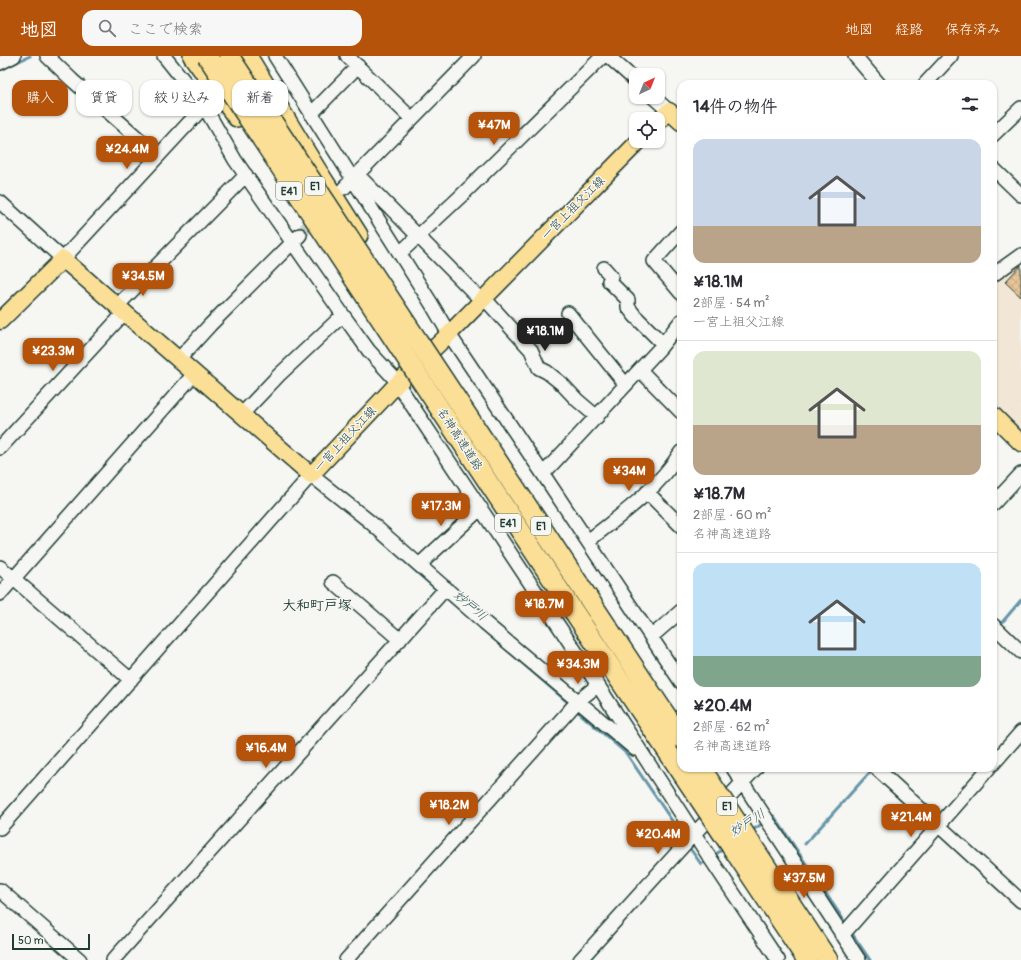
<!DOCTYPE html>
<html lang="ja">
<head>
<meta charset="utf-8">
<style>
  :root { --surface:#fff; --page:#f7f7f7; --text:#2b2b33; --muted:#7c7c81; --line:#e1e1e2; --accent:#b45309 }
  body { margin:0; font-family:Pangolin,"Klee One",sans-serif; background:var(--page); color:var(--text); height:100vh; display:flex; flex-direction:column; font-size:15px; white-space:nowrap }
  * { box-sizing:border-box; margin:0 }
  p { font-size:13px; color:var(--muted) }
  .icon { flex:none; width:22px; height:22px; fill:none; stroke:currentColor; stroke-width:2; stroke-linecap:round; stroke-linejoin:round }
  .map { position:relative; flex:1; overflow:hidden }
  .sheet { position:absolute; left:677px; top:24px; width:320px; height:692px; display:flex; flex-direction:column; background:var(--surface); border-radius:12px; box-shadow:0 1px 3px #0004 }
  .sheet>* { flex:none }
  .top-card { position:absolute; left:12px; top:24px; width:380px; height:36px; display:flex; gap:8px }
  .needle { width:26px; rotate:43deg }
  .controls { position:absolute; left:629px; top:12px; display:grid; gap:8px }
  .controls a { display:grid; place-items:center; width:36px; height:36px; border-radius:8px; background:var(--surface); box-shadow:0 1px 3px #0004; font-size:20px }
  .scale { position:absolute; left:12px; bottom:10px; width:78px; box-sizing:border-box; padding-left:4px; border:2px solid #1f3d34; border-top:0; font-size:11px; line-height:14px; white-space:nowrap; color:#1f3d34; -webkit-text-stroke:3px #f6f6f2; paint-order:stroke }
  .price { position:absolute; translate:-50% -34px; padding:0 9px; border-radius:8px; background:var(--accent); color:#fff; font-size:13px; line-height:26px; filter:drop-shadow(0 1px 2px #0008) }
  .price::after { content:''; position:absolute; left:50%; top:24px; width:12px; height:9px; margin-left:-6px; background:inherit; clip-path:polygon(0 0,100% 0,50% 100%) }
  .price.selected { background:#222; color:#fff }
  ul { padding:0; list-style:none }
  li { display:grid; align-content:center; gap:8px; height:212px; padding:0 16px }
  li+li { border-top:1px solid var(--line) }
  li span { display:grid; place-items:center; height:124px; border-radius:12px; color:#555 }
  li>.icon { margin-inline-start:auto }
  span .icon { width:72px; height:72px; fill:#fffc; stroke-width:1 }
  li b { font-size:17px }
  h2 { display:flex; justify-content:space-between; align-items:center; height:48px; padding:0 16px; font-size:17px }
  .chip { padding:0 14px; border-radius:12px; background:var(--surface); box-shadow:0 1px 3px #0004; font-size:14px; line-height:36px }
  .chip.selected { background:var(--accent); color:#fff }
  header { display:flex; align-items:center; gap:24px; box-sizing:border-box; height:56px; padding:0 20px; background:var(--accent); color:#fff }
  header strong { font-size:19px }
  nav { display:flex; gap:22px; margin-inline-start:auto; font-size:14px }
  .search { width:280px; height:36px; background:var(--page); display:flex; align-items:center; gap:10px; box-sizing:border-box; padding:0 14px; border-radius:12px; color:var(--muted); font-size:15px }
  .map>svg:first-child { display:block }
  .built { fill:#f2e7d7 }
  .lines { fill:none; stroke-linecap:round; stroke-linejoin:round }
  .stream { stroke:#6696a8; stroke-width:3 }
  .building { fill:url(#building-cross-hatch); stroke:#1f3d34 }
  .minor-tunnel { stroke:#cbd1cc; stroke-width:13; stroke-dasharray:13 6; stroke-linecap:butt }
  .minor-casing { stroke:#1f3d34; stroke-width:16 }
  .major-casing { stroke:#1f3d34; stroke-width:19 }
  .highway-casing { stroke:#1f3d34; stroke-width:22 }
  .minor { stroke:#f6f6f2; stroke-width:13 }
  .major { stroke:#fbdf96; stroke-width:16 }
  .highway { stroke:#fbdf96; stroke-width:19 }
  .highway-bridge-casing { stroke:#1f3d34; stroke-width:22; stroke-linecap:butt }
  .highway-bridge { stroke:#fbdf96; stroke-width:19 }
  .labels { text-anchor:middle; stroke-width:3; stroke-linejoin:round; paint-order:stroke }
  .shield { fill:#f6f6f2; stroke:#60746d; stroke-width:1 }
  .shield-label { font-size:11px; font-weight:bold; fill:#1f3d34 }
  .street-label { font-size:12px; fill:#1f3d34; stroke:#f6f6f2 }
  .water-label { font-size:13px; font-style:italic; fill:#375b5b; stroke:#f6f6f2 }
  .quarter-label { font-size:14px; font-weight:bold; fill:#1f3d34; stroke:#f6f6f2 }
</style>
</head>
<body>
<header>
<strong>地図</strong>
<div class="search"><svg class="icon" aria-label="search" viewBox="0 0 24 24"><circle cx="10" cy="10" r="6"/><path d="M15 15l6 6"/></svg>ここで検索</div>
<nav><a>地図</a><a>経路</a><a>保存済み</a></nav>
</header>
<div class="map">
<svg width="1021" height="904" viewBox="0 0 1021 904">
  <defs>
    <pattern id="building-cross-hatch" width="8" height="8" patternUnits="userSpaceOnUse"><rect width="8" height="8" fill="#e7c498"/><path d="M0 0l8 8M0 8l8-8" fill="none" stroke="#c6a984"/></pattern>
  </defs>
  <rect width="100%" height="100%" fill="#f6f6f2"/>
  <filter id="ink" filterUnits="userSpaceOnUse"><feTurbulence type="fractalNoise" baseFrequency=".025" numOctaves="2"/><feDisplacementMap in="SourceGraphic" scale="8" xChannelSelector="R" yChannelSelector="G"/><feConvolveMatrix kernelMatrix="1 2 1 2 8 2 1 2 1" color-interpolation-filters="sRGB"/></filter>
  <g filter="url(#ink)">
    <path class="built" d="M1021,203V378L993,350V222Z"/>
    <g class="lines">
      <path class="stream" d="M0,14L30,0
        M358,464L439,536
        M443,539L571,649
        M999,570L1021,544
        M575,653L626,697L685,784
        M770,763L774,760L847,869
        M751,775L765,766
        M805,788L871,715
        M691,794L701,808L707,805
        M713,800L725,792
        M851,876L870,904"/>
    </g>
    <path class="building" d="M1021,209V241L1005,226Z"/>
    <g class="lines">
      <path class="minor-tunnel" d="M300,179L319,158"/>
      <defs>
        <path id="minor" d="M47,0L72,24L157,99
          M164,0L204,50L235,104L343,259L369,295L393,321L588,614L708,799L778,904
          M275,0L431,247L449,278L543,418L681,626
          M347,0L412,63
          M608,0L636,25
          M855,0L879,28
          M0,7L14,0
          M925,28L951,0
          M653,41L669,55
          M311,58L358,10
          M993,79L1021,52
          M993,112L1021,139
          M357,118L482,245
          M344,132L474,0
          M0,146L63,203L210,44
          M681,175L654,205L681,237
          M400,197L462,139L603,0
          M604,212L611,220L609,225L628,244V251L635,260L663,288
          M993,219L1021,199
          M484,242L531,294L539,312L547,316L562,328L577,344L597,361
          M117,250L246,119
          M568,257L626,329
          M179,303L210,269L300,179
          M640,314L681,356
          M242,358L279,319L343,259
          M0,392L125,256
          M543,418L660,292L681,265
          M647,436L681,470
          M993,448L1021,418
          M588,485C621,459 659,432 681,396
          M419,509L481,452
          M0,511L131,624
          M333,526L400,584
          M0,538L195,317
          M993,569L1021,596
          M651,581L681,555
          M993,708L1021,676
          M733,712L859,904
          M876,712L1021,845
          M0,772C104,655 207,536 311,419L369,465L485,567L635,693
          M0,834L80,904
          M841,878L846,875L989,712
          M113,904L446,532
          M346,904L577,646L598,629
          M580,904L694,778L756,712"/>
        <path id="major" d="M658,66L669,55L681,66
          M0,265L63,203L311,419L397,328L449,278L639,85
          M993,359L1021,387"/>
        <path id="highway" d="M193,0L237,61
          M247,0L314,110L358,179
          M752,789L828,904
          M737,799L807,904"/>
      </defs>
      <use href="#minor" class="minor-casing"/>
      <use href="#major" class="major-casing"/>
      <use href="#highway" class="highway-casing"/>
      <use href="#minor" class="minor"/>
      <use href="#major" class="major"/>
      <use href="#highway" class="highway"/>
      <defs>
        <path id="highway-bridge" d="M207,0L568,547L737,799
          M229,0L681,682
          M701,712L752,789"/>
      </defs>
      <use href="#highway-bridge" class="highway-bridge-casing"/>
      <use href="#highway-bridge" class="highway-bridge"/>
    </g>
  </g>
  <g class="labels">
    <g class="shield">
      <rect x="305" y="121" width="20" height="18" rx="3"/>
      <rect x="276" y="126" width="26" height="18" rx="3"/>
      <rect x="495" y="458" width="26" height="18" rx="3"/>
      <rect x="531" y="461" width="20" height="18" rx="3"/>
      <rect x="717" y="741" width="20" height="18" rx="3"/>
    </g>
    <g class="shield-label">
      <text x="315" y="134">E1</text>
      <text x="289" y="139">E41</text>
      <text x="508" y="471">E41</text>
      <text x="541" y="474">E1</text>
      <text x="727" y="754">E1</text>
    </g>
    <g class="street-label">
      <text transform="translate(573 152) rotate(-45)" y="4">一宮上祖父江線</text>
      <text transform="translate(345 383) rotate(-47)" y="4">一宮上祖父江線</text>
      <text transform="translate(460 383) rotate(57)" y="4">名神高速道路</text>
    </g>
    <g class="water-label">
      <text transform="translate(471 549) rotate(41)" y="5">妙戸川</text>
      <text transform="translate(747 766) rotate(-33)" y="5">妙戸川</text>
    </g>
    <g class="quarter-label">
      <text x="317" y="554">大和町戸塚</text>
    </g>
  </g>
</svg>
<div class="controls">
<a><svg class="needle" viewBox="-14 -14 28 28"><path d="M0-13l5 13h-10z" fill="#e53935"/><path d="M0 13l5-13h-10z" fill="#7c7c81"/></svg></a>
<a><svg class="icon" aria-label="locate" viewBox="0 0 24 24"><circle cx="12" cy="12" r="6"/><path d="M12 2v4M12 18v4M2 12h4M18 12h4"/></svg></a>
</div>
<div class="scale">50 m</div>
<b class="price" style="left:494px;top:90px">¥47M</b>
<b class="price" style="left:127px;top:114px">¥24.4M</b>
<b class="price" style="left:143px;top:241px">¥34.5M</b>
<b class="price selected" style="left:545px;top:296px">¥18.1M</b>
<b class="price" style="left:53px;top:316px">¥23.3M</b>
<b class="price" style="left:629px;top:436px">¥34M</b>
<b class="price" style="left:441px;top:471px">¥17.3M</b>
<b class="price" style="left:544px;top:569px">¥18.7M</b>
<b class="price" style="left:578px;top:629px">¥34.3M</b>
<b class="price" style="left:266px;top:713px">¥16.4M</b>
<b class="price" style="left:449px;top:770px">¥18.2M</b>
<b class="price" style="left:911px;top:782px">¥21.4M</b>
<b class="price" style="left:658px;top:799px">¥20.4M</b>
<b class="price" style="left:804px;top:843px">¥37.5M</b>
<div class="top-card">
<a class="chip selected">購入</a>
<a class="chip">賃貸</a>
<a class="chip">絞り込み</a>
<a class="chip">新着</a>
</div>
<section class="sheet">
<h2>14件の物件<svg class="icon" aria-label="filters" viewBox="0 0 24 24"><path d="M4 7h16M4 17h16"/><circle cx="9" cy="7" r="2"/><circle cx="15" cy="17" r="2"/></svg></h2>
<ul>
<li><span style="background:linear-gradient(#c9d6e8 70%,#b9a48a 0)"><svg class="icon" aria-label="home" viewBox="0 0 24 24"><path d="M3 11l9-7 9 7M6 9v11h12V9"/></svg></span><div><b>¥18.1M</b><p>2部屋 · 54 m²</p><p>一宮上祖父江線</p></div></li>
<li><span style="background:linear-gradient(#dfe7d0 60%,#b9a48a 0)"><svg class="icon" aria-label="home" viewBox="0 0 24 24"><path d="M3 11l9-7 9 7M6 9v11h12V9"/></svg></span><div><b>¥18.7M</b><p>2部屋 · 60 m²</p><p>名神高速道路</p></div></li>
<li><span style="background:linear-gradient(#bfe0f5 75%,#7fa58c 0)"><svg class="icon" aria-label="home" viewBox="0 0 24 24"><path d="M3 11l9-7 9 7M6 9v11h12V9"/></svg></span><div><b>¥20.4M</b><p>2部屋 · 62 m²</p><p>名神高速道路</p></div></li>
</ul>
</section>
</div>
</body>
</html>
